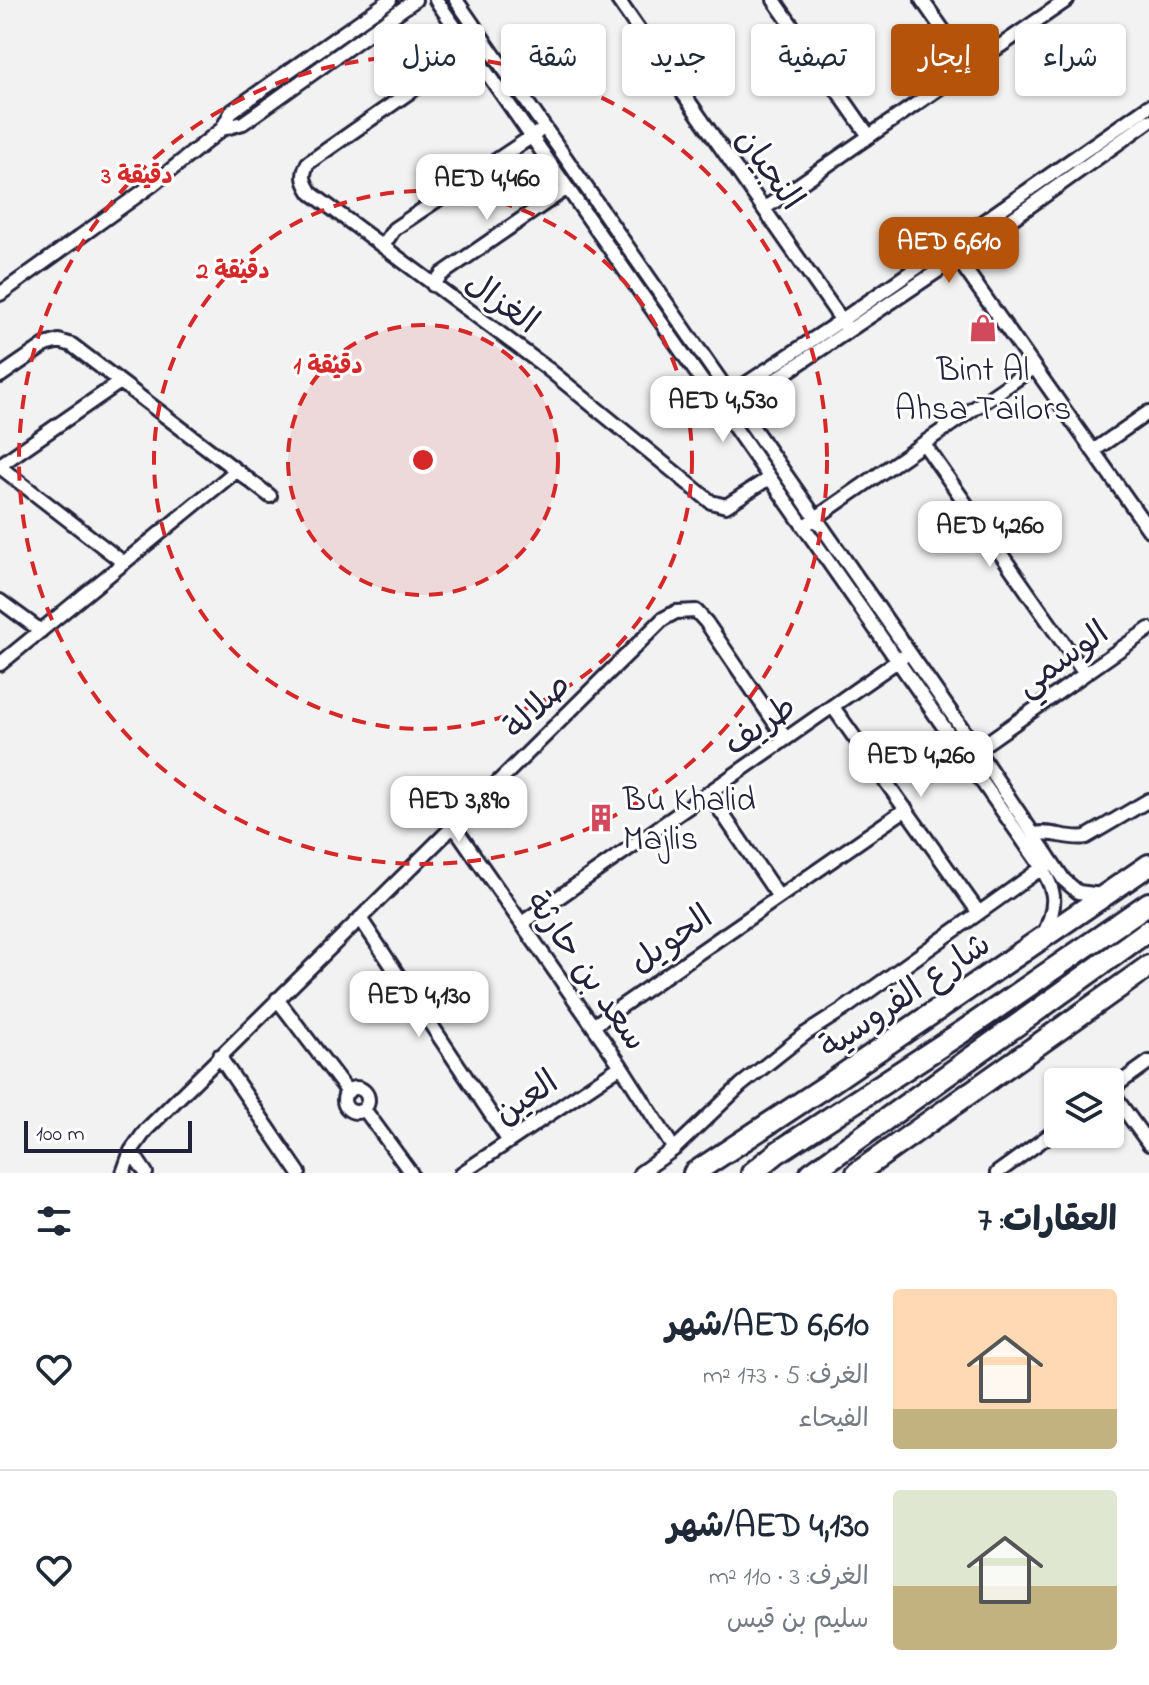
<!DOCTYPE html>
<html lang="ar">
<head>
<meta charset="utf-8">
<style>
  :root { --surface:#fff; --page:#f6f6f7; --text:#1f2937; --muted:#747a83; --line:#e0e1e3; --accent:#b45309 }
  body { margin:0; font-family:"Indie Flower","Playpen Sans Arabic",sans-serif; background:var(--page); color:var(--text); direction:rtl; height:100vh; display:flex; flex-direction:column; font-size:30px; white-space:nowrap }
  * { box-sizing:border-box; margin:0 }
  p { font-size:26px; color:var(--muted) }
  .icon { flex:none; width:44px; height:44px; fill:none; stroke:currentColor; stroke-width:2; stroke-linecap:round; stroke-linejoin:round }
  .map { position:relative; height:1173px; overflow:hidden; direction:ltr }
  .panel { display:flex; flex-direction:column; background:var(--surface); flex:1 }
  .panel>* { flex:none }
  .top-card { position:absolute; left:24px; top:24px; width:1102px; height:72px; direction:rtl; display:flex; gap:16px }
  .tools { position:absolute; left:1044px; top:1068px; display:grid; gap:16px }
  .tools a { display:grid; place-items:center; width:80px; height:80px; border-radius:8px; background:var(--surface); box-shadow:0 2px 6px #0004; font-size:40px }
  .scale { position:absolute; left:24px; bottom:20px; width:168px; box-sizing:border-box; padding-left:8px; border:4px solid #22223b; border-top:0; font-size:22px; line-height:28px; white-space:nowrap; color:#22223b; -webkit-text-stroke:6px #fff; paint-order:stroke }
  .price { position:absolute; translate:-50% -68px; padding:0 18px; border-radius:16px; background:#fff; color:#222; font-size:26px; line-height:52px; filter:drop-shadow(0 2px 4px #0008) }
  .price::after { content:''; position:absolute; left:50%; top:48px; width:24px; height:18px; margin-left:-12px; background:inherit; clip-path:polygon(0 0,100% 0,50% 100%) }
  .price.current { background:var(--accent); color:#fff }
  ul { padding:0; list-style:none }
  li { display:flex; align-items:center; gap:24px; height:200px; padding:0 32px }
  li+li { border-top:2px solid var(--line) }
  li span { display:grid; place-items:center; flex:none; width:224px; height:160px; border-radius:8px; color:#555 }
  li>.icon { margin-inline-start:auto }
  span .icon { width:96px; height:96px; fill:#fffc; stroke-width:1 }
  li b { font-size:34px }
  h2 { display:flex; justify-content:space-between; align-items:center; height:96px; padding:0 32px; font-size:34px }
  .tag { padding:0 28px; border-radius:8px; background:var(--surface); box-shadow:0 2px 6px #0004; font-size:28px; line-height:72px }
  .tag.current { background:var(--accent); color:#fff }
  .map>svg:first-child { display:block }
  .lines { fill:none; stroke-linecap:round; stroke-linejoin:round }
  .minor-casing { stroke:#22223b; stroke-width:18 }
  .primary-casing { stroke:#22223b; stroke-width:26 }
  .trunk-casing { stroke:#22223b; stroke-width:26 }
  .minor { stroke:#fff; stroke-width:12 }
  .primary { stroke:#fff; stroke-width:20 }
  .trunk { stroke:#fff; stroke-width:20 }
  .ring { fill:none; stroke:#d62828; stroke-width:4; stroke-dasharray:14 10 }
  .labels { text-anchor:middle; stroke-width:6; stroke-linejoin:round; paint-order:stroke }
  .street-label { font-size:34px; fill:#22223b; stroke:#fff }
  .poi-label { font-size:34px; fill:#22223b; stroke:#fff }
  .centre { fill:#d62828; stroke:#fff; stroke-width:4 }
  .ring-label { font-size:24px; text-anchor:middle; font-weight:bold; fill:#d62828; stroke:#fff; stroke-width:6; stroke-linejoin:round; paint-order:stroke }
</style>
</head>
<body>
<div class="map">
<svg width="1149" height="1173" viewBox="0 0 1149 1173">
  <rect width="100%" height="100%" fill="#f2f2f3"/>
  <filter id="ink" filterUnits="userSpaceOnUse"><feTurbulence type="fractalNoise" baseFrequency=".0125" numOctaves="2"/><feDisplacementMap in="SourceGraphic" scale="16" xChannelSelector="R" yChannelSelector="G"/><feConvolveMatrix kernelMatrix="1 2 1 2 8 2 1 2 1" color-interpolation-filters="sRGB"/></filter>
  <g filter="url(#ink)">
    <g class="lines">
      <defs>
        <path id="minor" d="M390,0L232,111L222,129L243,123L415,0
          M436,0L1036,859C1056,891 1059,901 1043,936
          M456,0L977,750L1064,880L1078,892L1102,895
          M618,0L845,325
          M774,0L869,136
          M922,0L969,67
          M471,49L308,163C301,176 304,182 311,193L548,369L711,502L726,506L769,478
          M765,208L1067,0
          M383,246L394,229L537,133
          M953,252L1149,530
          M433,285L442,274L567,188
          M0,294L152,185L222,129
          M0,376L45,345L59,341L72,345L270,496
          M723,399L839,322L1149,106
          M730,410L957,258L1149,121
          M924,444L1085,674
          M1093,451L1149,412
          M0,465L120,382
          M0,467L124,563
          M810,522L1034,367
          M0,601L41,631
          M0,664L236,471
          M833,707L979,913
          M972,753L1149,629
          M709,794L779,897
          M453,825L621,1066L674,1149
          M1035,834C1051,830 1068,840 1086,837L1149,800
          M360,918L508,1140
          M522,923L903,657
          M277,999L348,1092
          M593,1026L906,809
          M219,1056L299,1173
          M344 1100a12 12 0 1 1 24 0a12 12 0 1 1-24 0Z
          M1110,1090L1149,1144
          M1110,1090L1149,1062
          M364,1109L411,1173
          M131,1151L146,1173
          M123,1173L131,1151L146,1130L663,619L676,612L696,611L706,622L786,739
          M462,1173L621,1066
          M640,1173L674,1149L741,1085L805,1034L844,1009L1046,865
          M997,1173L1058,1129"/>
        <path id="primary" d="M694,1173L829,1084L1149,865
          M857,1173L1149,966"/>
        <path id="trunk" d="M752,1173L778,1152L962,1032L1149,903
          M811,1173L1149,930"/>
      </defs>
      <use href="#minor" class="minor-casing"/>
      <use href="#primary" class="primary-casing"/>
      <use href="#trunk" class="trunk-casing"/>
      <use href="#minor" class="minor"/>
      <use href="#primary" class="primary"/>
      <use href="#trunk" class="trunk"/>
    </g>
  </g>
  <circle cx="423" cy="460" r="135" fill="#d62828" fill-opacity=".12"/>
  <g class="ring">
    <circle cx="423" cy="460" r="135"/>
    <circle cx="423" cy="460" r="269"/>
    <circle cx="423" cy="460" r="404"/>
  </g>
  <defs>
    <symbol id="shop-bare" viewBox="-9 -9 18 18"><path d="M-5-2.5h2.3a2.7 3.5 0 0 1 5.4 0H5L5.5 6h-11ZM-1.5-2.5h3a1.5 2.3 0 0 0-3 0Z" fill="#d1495b" stroke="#fff" stroke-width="2.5" paint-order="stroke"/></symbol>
    <symbol id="building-bare" viewBox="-9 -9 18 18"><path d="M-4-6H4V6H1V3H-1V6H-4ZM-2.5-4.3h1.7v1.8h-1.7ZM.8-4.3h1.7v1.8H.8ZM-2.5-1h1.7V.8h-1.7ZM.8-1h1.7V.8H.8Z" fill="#d1495b" stroke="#fff" stroke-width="2.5" paint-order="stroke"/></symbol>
  </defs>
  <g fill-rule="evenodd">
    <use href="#shop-bare" x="963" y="308" width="40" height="40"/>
    <use href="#building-bare" x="581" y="798" width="40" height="40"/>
  </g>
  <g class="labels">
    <g class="street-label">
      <text transform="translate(771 168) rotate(55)" y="12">النجيان</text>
      <text transform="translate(503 301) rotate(36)" y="12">الغزال</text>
      <text transform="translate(1061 657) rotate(-35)" y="12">الوسمي</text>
      <text transform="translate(536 705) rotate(-44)" y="12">صلالة</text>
      <text transform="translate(759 724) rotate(-35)" y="12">طريف</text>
      <text transform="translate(670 938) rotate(-35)" y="12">الحويل</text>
      <text transform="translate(588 970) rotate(55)" y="12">سعد بن حارثة</text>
      <text transform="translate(904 994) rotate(-34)" y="12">شارع الفروسية</text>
      <text transform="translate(525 1096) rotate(-34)" y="12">العين</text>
    </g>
    <g class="poi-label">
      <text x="983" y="380">Bint Al<tspan x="983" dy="39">Ahsa Tailors</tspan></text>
      <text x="623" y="810" text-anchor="start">Bu Khalid<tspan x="623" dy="39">Majlis</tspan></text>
    </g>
  </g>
  <circle cx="423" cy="460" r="12" class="centre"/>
  <g class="ring-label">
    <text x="137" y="183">3 دقيقة</text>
    <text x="233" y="278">2 دقيقة</text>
    <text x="328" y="373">1 دقيقة</text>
  </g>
</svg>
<div class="tools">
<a><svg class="icon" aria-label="layers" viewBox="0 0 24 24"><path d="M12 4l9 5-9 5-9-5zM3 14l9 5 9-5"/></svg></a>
</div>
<div class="scale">100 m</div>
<b class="price" style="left:487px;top:222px">AED 4,460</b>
<b class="price current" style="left:949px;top:285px">AED 6,610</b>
<b class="price" style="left:723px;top:444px">AED 4,530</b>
<b class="price" style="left:990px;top:569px">AED 4,260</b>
<b class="price" style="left:921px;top:799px">AED 4,260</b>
<b class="price" style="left:459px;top:844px">AED 3,890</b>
<b class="price" style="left:419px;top:1039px">AED 4,130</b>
<div class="top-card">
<a class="tag">شراء</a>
<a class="tag current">إيجار</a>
<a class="tag">تصفية</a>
<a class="tag">جديد</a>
<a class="tag">شقة</a>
<a class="tag">منزل</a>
</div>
</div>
<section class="panel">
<h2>العقارات: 7<svg class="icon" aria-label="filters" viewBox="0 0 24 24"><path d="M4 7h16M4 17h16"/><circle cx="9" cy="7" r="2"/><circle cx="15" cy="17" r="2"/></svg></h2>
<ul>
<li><span style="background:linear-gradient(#ffd9b3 75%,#c2b280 0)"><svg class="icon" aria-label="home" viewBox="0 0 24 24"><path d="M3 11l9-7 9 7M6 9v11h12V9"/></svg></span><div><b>AED 6,610/شهر</b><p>الغرف: 5 · 173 m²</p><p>الفيحاء</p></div><svg class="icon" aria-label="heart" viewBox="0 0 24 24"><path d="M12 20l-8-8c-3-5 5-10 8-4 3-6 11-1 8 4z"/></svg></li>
<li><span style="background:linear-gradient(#dfe7d0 60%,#c2b280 0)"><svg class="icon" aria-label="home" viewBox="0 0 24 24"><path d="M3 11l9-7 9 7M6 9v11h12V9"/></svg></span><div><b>AED 4,130/شهر</b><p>الغرف: 3 · 110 m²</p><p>سليم بن قيس</p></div><svg class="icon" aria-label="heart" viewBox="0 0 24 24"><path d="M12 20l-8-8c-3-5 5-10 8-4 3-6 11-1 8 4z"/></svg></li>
</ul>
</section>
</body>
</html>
